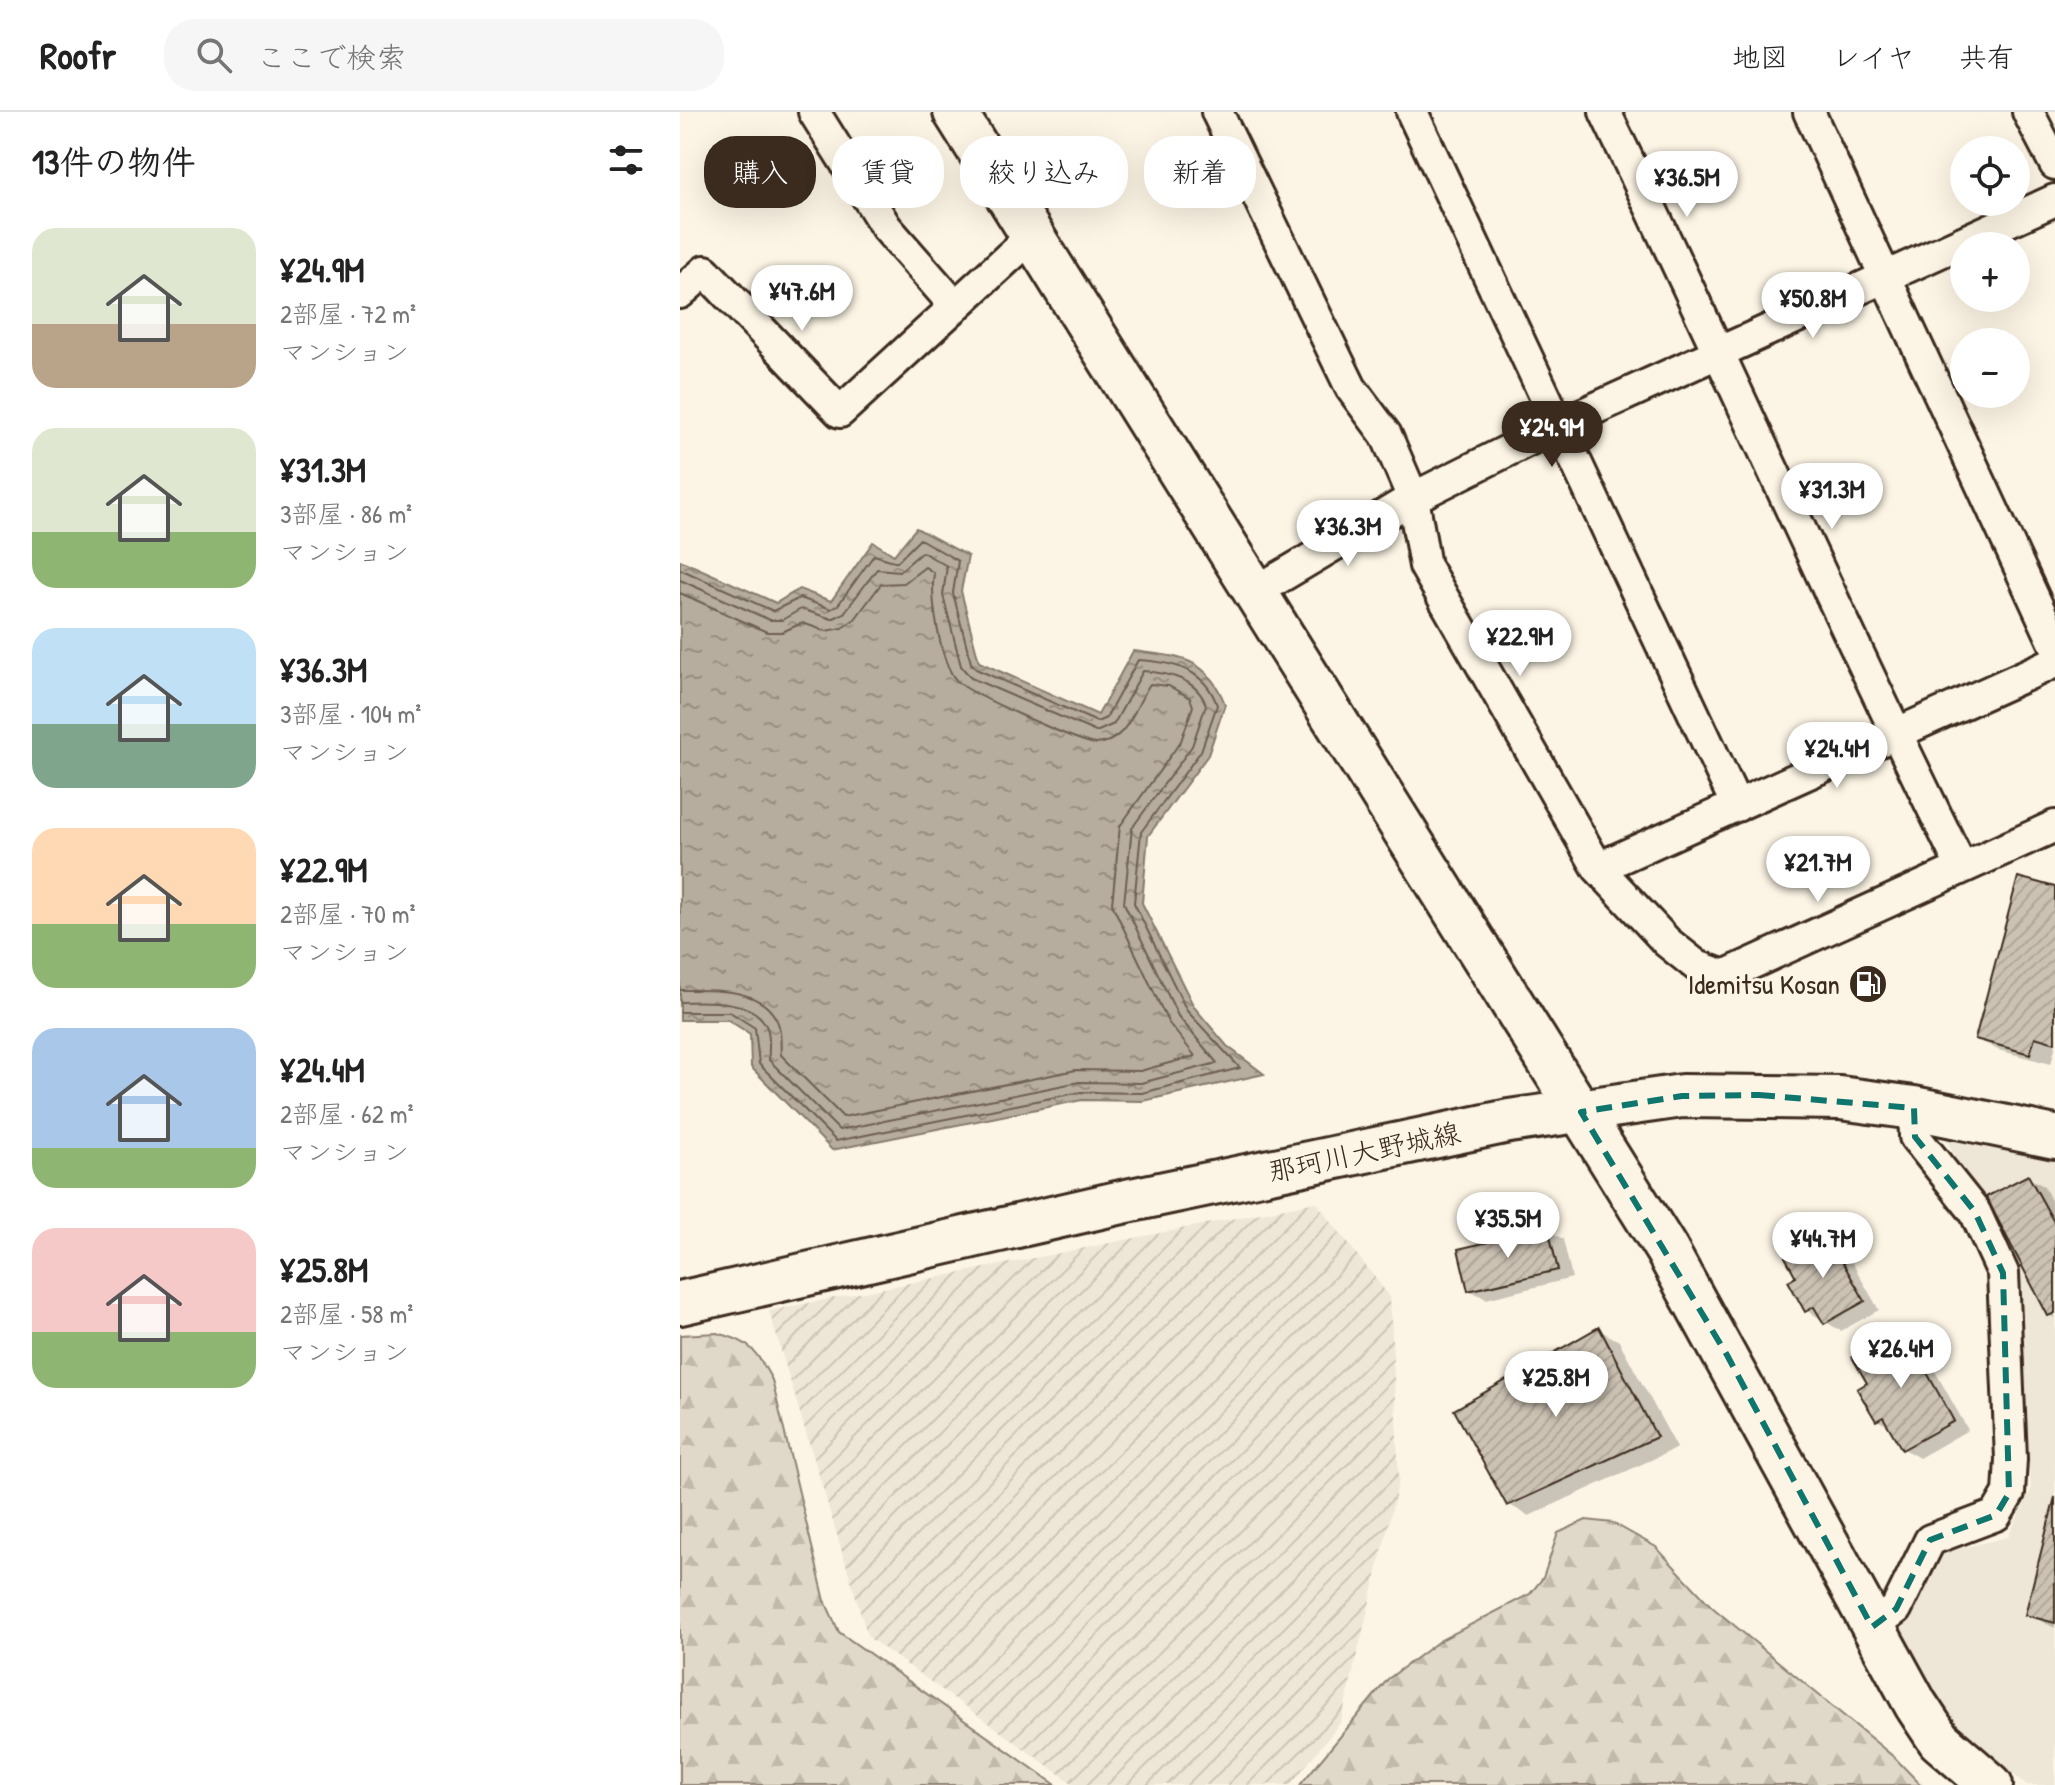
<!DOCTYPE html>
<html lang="ja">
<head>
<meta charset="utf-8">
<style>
  :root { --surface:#fff; --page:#f6f6f6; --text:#222; --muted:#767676; --line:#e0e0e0; --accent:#3b2a1e }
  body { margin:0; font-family:"Patrick Hand","Klee One",sans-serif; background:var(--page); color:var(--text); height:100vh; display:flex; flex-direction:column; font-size:30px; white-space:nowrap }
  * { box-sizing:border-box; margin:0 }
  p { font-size:26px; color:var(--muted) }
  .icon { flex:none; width:44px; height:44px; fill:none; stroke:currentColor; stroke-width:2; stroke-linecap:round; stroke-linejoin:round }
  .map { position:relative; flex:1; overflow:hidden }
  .drawer { display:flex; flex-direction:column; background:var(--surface); width:680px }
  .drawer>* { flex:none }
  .banner { position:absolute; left:24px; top:24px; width:760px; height:72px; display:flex; gap:16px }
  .fabs { position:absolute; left:1270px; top:24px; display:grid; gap:16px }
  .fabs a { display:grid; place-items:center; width:80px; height:80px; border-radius:50%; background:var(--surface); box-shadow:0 8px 32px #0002; font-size:40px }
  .price { position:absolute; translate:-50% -68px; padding:0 18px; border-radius:28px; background:#fff; color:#222; font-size:26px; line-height:52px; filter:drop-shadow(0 2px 4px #0008) }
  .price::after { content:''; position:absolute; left:50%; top:48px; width:24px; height:18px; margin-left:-12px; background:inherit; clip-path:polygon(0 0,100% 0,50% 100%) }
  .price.current { background:var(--accent); color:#fff }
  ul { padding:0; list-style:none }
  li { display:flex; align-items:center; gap:24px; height:200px; padding:0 32px }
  li span { display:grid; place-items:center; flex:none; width:224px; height:160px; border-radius:24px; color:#555 }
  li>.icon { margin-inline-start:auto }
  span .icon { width:96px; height:96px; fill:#fffc; stroke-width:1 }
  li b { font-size:34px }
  h2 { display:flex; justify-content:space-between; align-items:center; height:96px; padding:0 32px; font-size:34px }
  .chip { padding:0 28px; border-radius:32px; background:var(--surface); box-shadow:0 8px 32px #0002; font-size:28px; line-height:72px }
  .chip.current { background:var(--accent); color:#fff }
  header { display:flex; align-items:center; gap:48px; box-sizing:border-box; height:112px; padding:0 40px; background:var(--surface); border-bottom:2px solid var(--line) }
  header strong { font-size:38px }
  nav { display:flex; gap:44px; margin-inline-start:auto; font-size:28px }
  .search { width:560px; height:72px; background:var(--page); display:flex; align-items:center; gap:20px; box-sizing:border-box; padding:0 28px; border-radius:32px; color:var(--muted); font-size:30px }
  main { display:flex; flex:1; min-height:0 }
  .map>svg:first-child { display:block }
  .built { fill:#eee6d6 }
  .industrial { fill:url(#industrial-furrows) }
  .forest { fill:url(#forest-firs); stroke:#8e8173; stroke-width:2 }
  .water { fill:url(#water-ripples); stroke:#85796b; stroke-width:2 }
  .shadow { fill:#0003 }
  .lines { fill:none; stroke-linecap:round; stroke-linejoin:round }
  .shore { stroke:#6d5e51; stroke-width:2 }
  .building { fill:url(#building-hatch); stroke:#3b2a1e; stroke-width:2 }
  .street-casing { stroke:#3b2a1e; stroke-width:36 }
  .secondary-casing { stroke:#3b2a1e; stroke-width:48 }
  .street { stroke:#fcf5e5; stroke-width:30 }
  .secondary { stroke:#fcf5e5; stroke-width:42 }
  .marked { fill:none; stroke:#0f766e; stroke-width:6; stroke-dasharray:16 10; stroke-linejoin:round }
  .labels { text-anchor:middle; stroke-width:6; stroke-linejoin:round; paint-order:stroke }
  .poi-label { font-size:28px; fill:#3b2a1e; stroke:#fcf5e5; text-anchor:end }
  .street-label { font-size:28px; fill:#3b2a1e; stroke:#fcf5e5 }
</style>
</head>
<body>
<header>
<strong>Roofr</strong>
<div class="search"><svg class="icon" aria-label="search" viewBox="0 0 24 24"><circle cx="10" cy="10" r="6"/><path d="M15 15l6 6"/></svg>ここで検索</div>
<nav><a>地図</a><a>レイヤ</a><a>共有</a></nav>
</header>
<main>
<section class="drawer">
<h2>13件の物件<svg class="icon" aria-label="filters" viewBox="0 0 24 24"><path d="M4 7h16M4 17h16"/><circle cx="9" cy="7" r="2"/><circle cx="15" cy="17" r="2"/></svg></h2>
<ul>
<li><span style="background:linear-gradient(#dfe7d0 60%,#b9a48a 0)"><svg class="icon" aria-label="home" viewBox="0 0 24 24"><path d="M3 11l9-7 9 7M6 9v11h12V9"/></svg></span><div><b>¥24.9M</b><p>2部屋 · 72 m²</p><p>マンション</p></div></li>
<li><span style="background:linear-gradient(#dfe7d0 65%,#8fb573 0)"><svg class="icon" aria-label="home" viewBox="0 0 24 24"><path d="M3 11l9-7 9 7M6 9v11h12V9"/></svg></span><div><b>¥31.3M</b><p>3部屋 · 86 m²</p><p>マンション</p></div></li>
<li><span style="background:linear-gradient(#bfe0f5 60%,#7fa58c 0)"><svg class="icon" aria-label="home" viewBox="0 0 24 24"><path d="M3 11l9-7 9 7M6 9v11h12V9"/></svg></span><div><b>¥36.3M</b><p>3部屋 · 104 m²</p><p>マンション</p></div></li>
<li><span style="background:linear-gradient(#ffd9b3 60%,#8fb573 0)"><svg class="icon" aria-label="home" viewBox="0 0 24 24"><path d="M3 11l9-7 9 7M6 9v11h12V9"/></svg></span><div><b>¥22.9M</b><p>2部屋 · 70 m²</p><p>マンション</p></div></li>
<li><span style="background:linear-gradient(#a9c7e8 75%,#8fb573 0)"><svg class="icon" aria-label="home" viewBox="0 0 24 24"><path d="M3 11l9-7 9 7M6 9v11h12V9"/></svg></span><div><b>¥24.4M</b><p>2部屋 · 62 m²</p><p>マンション</p></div></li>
<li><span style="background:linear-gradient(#f6c9c9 65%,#8fb573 0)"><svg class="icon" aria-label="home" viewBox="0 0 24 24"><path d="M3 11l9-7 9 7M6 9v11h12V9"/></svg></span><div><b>¥25.8M</b><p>2部屋 · 58 m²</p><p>マンション</p></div></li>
</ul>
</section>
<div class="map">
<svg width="1375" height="1673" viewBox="0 0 1375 1673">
  <defs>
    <pattern id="industrial-furrows" width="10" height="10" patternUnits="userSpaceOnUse" patternTransform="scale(2)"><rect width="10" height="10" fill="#eee6d6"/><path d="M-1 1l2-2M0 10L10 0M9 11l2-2" fill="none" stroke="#cdc5b7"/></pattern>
    <pattern id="forest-firs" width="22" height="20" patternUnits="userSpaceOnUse" patternTransform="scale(2)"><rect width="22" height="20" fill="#e0d8c8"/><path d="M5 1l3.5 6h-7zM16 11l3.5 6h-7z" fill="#c1baab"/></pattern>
    <pattern id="water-ripples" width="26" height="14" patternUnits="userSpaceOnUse" patternTransform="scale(2)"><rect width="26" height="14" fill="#b7ad9e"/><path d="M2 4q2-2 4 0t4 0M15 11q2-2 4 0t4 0" fill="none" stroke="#968d80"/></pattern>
    <pattern id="building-hatch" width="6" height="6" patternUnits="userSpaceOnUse" patternTransform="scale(2)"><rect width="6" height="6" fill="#ccc2b3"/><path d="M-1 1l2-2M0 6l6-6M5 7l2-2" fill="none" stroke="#b0a79a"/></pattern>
  </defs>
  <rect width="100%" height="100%" fill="#fcf5e5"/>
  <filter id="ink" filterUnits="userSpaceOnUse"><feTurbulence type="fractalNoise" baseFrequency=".0125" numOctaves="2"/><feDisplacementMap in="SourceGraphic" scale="16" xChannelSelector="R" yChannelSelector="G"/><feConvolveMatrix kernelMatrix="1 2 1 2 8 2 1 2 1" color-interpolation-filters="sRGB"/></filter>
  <g filter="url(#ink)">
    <path class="built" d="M1261,1017L1375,1046V1673H1347L1277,1613L1217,1522L1261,1441L1328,1425L1351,1378L1342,1245V1178Z"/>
    <path class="industrial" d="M636,1090L710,1185L719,1368L661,1610L610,1673H395L188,1525L89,1199Z"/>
    <path class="forest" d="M37,1221C70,1229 76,1238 92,1268L145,1489L159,1520L376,1673H0V1223Z
      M906,1408L933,1411L976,1435L1032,1495L1215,1646L1241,1673H620L708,1567L759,1529L850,1482L863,1466L878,1421Z"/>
    <path class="water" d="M236,416L288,444L281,479L299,550L418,603L453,539C500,545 526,544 545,592L528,643L468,724L462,791L514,895L547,934L584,962L463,989L402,988L152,1038L71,955L70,922L48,908H0V448L96,491L119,477L151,489L193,430L214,443Z"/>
    <path class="shadow" d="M1375,777V936L1371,952L1318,938L1297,927Z
      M1348,1066L1364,1074L1375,1097V1206L1369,1203Z
      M867,1118L883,1127L892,1166L806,1187L790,1178Z
      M1146,1124L1162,1133L1199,1198L1161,1219L1126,1198L1119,1166Z
      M919,1218L939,1229L997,1336L849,1404L828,1392Z
      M1222,1218L1237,1227L1288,1318L1239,1346L1224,1337L1212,1316L1197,1308L1190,1272Z
      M1375,1393V1516L1347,1502Z"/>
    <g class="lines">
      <path class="shore" d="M0,457L93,499L120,486L151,497L158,493L194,443L217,450L240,427L278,449L273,481L291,551L296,557L417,610L426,606L458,548C493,550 525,557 537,593L521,639L461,720L454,791L507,899L560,956L462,981L401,980L156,1029L79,952L75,916L50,900H0
        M0,468L90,508H102L121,497L152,507L164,501L197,457L220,459L242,440L267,454L263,483L281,554L291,566L416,620L434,612L463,559C489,561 517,567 526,593L512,634L452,716L444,791L498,904L537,951L461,971L399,970L159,1018L89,948C88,938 91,926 87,916C76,886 25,889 0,890
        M0,481L87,520H102L122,511L146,519L162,516L175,507L201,472L224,471L245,455L254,461C250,485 260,550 276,568C286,581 397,629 415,632C448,631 454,595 470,572L489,574L510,586L513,594L501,629L440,714L432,792L488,910L515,944L460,959L396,958L163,1005L101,943C100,933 102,921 98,911C83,874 32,878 0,878"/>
    </g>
    <path class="building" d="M1338,765L1375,775V931L1355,925L1350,942L1295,927Z
      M1348,1063L1375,1112V1201L1368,1204L1306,1085Z
      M868,1116L878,1158L788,1179L778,1137Z
      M1146,1122L1185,1189L1144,1212L1134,1195L1125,1200L1108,1169L1116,1165L1105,1145Z
      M919,1215L977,1325L827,1394L774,1298Z
      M1222,1216L1274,1309L1222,1338L1203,1305L1196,1309L1177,1277L1187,1271L1172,1245Z
      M1375,1385V1511L1345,1503Z"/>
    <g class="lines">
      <defs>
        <path id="street" d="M134,0L206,115L275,194
          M537,0L671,276L706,323L733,386L745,454L918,756L987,830L1017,854L1044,864L1375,714
          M732,0L1057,694
          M925,0C1046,251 1158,506 1282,756
          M1129,0L1375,532
          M1348,0L1375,52
          M0,181L25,159L160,300L353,123
          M575,480L733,386L881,312L1375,88
          M918,756L1375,550
          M1192,1515L1216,1497L1250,1428L1316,1403L1329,1381L1331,1347L1323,1161L1295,1100L1235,1025L1234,996"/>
        <path id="secondary" d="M275,0L986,1137L1236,1593L1259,1628L1311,1673
          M0,1191L442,1090L829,1009L1002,984L1160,986L1234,996L1375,1025"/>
      </defs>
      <use href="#street" class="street-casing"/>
      <use href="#secondary" class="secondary-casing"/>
      <use href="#street" class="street"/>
      <use href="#secondary" class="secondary"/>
    </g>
  </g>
  <path class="marked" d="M1079,983L1234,996L1235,1025L1295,1100L1323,1161L1329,1381L1316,1403L1250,1428L1216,1497L1192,1515L1047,1243L901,1000L1002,984Z"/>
  <defs>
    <symbol id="fuel-disc" viewBox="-11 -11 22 22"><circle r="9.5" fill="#3b2a1e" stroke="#fcf5e5"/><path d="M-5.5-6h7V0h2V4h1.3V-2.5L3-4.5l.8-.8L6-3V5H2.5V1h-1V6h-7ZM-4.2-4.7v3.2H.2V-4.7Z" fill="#fff"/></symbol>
  </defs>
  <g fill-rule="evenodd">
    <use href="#fuel-disc" x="1166" y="850" width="44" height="44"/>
  </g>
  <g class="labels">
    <g class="poi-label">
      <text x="1160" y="882">Idemitsu Kosan</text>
    </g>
    <g class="street-label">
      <text transform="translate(684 1040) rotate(-12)" y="10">那珂川大野城線</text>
    </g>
  </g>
</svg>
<div class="fabs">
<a><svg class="icon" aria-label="locate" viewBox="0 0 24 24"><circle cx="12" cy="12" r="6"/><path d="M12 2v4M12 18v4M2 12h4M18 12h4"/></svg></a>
<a>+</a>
<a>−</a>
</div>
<b class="price" style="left:1007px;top:107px">¥36.5M</b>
<b class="price" style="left:122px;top:221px">¥47.6M</b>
<b class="price" style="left:1133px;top:228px">¥50.8M</b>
<b class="price current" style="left:872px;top:357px">¥24.9M</b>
<b class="price" style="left:1152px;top:419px">¥31.3M</b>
<b class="price" style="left:668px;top:456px">¥36.3M</b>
<b class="price" style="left:840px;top:566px">¥22.9M</b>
<b class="price" style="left:1157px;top:678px">¥24.4M</b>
<b class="price" style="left:1138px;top:792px">¥21.7M</b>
<b class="price" style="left:828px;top:1148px">¥35.5M</b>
<b class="price" style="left:1143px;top:1168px">¥44.7M</b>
<b class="price" style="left:1221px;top:1278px">¥26.4M</b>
<b class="price" style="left:876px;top:1307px">¥25.8M</b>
<div class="banner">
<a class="chip current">購入</a>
<a class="chip">賃貸</a>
<a class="chip">絞り込み</a>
<a class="chip">新着</a>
</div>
</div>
</main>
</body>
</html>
